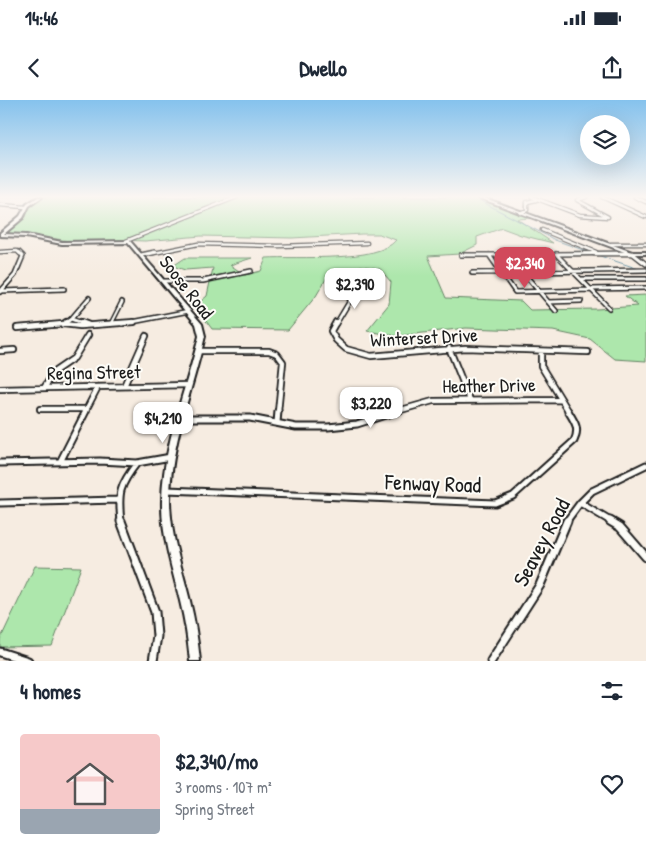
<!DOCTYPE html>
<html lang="en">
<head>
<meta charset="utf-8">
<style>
  :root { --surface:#fff; --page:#f2f2f3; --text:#1f2937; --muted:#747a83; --line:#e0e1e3; --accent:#d1495b }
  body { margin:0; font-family:"Patrick Hand",sans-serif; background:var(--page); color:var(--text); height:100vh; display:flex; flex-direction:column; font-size:19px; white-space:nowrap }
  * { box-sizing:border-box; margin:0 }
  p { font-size:16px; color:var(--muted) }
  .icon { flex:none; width:28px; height:28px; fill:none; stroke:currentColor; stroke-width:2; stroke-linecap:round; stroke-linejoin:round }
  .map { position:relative; height:561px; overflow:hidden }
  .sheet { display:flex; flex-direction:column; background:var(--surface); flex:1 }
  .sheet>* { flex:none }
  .controls { position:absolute; left:580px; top:15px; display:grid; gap:10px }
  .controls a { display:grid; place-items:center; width:50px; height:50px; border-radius:50%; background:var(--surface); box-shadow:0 5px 20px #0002; font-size:25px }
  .price { position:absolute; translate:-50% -42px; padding:0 11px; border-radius:10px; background:#fff; color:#222; font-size:16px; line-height:32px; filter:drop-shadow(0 1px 2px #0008) }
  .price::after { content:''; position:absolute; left:50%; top:30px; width:15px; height:11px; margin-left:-8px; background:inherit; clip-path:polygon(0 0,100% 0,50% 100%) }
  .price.selected { background:var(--accent); color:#fff }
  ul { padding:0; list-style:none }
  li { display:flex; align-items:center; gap:15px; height:125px; padding:0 20px }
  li+li { border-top:1px solid var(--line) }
  li span { display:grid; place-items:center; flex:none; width:140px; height:100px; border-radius:5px; color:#555 }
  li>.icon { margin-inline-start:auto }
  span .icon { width:60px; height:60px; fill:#fffc; stroke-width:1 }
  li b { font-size:21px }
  h2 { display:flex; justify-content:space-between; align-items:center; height:60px; padding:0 20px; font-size:21px }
  .status { display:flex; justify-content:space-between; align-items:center; height:35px; padding:0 25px; background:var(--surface); direction:ltr }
  .status svg { height:14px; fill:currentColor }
  header { display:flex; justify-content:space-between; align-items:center; height:65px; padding:0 20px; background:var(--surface); font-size:22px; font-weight:700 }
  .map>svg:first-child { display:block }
  .green { fill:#ade7ac; stroke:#648264 }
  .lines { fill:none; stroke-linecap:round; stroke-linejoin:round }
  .stream { stroke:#638d9e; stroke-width:1 }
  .street-far4-casing { stroke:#1c1c1c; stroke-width:5 }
  .street-far3-casing { stroke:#1c1c1c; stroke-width:6 }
  .street-far2-casing { stroke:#1c1c1c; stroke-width:8 }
  .street-far1-casing { stroke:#1c1c1c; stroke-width:9 }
  .street-casing { stroke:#1c1c1c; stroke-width:11 }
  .secondary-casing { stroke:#1c1c1c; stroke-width:4 }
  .street-far4 { stroke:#fdfcf7; stroke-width:2.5 }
  .street-far3 { stroke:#fdfcf7; stroke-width:3 }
  .street-far2 { stroke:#fdfcf7; stroke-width:4.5 }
  .street-far1 { stroke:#fdfcf7; stroke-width:5 }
  .street { stroke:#fdfcf7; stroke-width:7 }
  .secondary { fill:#fdfcf7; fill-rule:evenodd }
  .labels { text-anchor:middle; stroke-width:4; stroke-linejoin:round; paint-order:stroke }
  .street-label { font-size:19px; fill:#1c1c1c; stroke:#fdfcf7 }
  .near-street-label { font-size:22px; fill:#1c1c1c; stroke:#fdfcf7 }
</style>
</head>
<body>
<div class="status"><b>14:46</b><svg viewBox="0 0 49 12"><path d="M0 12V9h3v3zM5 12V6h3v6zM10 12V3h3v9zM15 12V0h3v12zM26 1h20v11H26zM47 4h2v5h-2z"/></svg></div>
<header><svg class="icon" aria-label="back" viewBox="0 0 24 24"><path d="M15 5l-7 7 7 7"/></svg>Dwello<svg class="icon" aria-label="share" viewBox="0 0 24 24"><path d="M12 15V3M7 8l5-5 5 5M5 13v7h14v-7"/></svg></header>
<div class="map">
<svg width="646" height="561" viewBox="0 0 646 561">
  <rect width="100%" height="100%" fill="#f6ece1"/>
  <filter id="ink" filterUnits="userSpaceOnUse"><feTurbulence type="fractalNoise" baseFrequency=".02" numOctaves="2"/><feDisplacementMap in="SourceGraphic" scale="10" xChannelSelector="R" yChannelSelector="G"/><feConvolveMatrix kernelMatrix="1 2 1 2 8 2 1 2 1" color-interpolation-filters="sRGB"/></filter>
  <g filter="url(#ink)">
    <path class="green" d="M43,97H476L533,118L517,119L553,143L521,135L502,128L477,137V145L459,154L428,156L446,198L521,201L530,210L597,209L638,206L625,196L646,195V261L615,259L590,239L553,231L466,228L397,236L367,231L389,204L391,182L380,169L361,166L329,174L316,196L288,230L212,229L195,206L207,196L213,168L185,170L173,166L185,158H252L230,165L245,175L261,171L266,158C297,156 378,163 396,140L379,134H362L292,138L201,136L145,141L118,140L75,142L27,134H7L12,126L26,117L29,107Z
      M35,466L81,467L52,546L0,547V540Z"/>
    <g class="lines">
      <path class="stream" d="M473,97L555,140L589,152
        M23,105L35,97
        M0,131L18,118
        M597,155L639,169"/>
      <defs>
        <path id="street-far4" d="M532,97L580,115L608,117L577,100L586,97
          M602,97L646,117
          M635,97L646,102
          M0,105L26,107
          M520,113L527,110V102L536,100
          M542,130L596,152
          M126,141L237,97
          M611,144H646
          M0,152L17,151L20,154
          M149,154L198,144L279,146L367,143
          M594,154H633"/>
        <path id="street-far3" d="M556,154L632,153L646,164
          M556,154L609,208
          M141,155L155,152
          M461,155H537
          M489,155L515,192L592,190
          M508,155L556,211
          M472,173L646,170
          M582,179H646
          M164,181H203L251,171
          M591,189L646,188
          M1,191L64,189
          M0,192L15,175L23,156L19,152
          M548,202L581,201
          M71,219L89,198
          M64,224L71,219L85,224
          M111,224L122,202
          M122,224L189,211
          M336,224L363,179"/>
        <path id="street-far2" d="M66,222L63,224L80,226L134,222
          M81,222L89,225
          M336,222L331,231L336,240L346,249L371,256L465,248L588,252
          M17,228L63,224
          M449,248L470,300
          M0,251L14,250
          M199,251H269L277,254L283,262L278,312
          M541,251V266L569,312
          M124,286L146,236
          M44,288L55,271L74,258L88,235
          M0,289L189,285
          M371,299L380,312
          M40,309H87
          M85,312L98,287
          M394,312L433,301L561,300"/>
        <path id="street-far1" d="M379,311L382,315
          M181,318H250L296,327H328L357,324L398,311
          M277,323L278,311
          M60,362L86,311
          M0,363L100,361L137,363L171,357
          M167,390L495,403L513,396L574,341C580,329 575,322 568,311
          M0,403L118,400
          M580,403L612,422
          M121,422C118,393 119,386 137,363
          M566,422L580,403L592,391L646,365"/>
        <path id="street" d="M121,421L155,512L157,536L153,561
          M610,421L620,427L646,457
          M0,552L28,561
          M491,561L540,485L567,421"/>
        <path id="secondary" d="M38,97H42L29,106L23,118L4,134L26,135L62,142L130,141L202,224L205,236C193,289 170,345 170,400C170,434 182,468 190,501C195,521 198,541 200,561H190C188,541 185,521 180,501C172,468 161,434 162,400C163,344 186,290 199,236L196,224L128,143L62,144L26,137L0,136V133L20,116L27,104Z
          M477,97H482L632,152H646V154H630Z"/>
      </defs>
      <use href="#street-far4" class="street-far4-casing"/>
      <use href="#street-far3" class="street-far3-casing"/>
      <use href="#street-far2" class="street-far2-casing"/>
      <use href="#street-far1" class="street-far1-casing"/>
      <use href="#street" class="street-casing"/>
      <use href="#secondary" class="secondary-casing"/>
      <use href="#street-far4" class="street-far4"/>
      <use href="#street-far3" class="street-far3"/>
      <use href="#street-far2" class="street-far2"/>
      <use href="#street-far1" class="street-far1"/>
      <use href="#street" class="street"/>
      <use href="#secondary" class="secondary"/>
    </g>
  </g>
  <linearGradient id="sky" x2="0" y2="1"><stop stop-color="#85c2ed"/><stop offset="0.55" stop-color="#fbf6f2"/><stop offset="1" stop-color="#fbf6f2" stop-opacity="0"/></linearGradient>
  <rect width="646" height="176" fill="url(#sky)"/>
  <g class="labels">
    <g class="street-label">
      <text transform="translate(187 187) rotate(52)" y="7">Soose Road</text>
      <text transform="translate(424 237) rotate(-3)" y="7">Winterset Drive</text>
      <text transform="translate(94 272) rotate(-1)" y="7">Regina Street</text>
      <text transform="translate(489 285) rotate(-1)" y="7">Heather Drive</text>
    </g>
    <g class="near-street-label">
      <text transform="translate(433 383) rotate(2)" y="8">Fenway Road</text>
      <text transform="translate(541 442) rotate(-62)" y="8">Seavey Road</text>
    </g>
  </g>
</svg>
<div class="controls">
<a><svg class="icon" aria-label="layers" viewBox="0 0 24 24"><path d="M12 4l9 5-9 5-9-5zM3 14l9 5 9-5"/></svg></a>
</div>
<b class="price selected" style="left:525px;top:189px">$2,340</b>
<b class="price" style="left:355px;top:210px">$2,390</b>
<b class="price" style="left:371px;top:329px">$3,220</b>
<b class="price" style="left:163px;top:344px">$4,210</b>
</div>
<section class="sheet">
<h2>4 homes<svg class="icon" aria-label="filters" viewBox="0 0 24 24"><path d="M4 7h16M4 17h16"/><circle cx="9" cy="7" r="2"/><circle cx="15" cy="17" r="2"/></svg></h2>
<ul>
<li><span style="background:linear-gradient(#f6c9c9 75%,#9aa5b1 0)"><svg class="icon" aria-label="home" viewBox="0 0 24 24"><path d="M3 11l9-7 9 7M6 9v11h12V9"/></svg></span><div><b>$2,340/mo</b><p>3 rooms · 107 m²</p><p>Spring Street</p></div><svg class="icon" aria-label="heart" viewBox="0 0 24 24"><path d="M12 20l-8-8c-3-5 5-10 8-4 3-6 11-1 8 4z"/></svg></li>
</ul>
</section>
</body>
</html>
